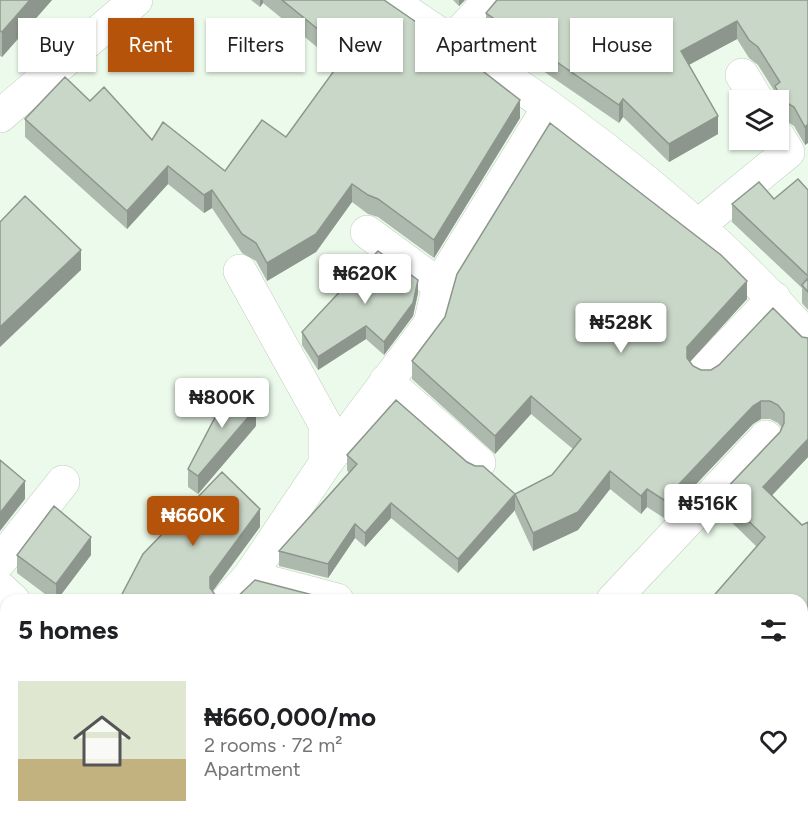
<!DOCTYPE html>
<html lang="en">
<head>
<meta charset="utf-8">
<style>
  :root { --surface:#fff; --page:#f6f6f6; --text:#202124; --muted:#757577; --line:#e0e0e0; --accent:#b45309 }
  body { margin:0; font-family:Figtree,sans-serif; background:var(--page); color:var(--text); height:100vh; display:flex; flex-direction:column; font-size:22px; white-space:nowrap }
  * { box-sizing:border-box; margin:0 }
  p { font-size:20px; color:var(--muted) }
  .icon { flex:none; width:33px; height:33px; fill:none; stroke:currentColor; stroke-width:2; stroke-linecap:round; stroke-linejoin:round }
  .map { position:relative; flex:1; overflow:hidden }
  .sheet { position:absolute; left:0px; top:594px; width:808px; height:236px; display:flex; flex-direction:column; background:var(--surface); border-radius:18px 18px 0 0; box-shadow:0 2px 4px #0004 }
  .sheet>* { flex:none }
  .guide { position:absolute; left:18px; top:18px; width:772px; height:54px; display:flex; gap:12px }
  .fabs { position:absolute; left:729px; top:90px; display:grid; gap:12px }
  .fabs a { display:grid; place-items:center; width:60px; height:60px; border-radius:0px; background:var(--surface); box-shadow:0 2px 4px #0004; font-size:30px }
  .price { position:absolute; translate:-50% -51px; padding:0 14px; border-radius:6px; background:#fff; color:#222; font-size:20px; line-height:39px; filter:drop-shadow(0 2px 3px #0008) }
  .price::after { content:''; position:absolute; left:50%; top:36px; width:18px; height:14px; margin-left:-9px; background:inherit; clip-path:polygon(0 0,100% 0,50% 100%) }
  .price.current { background:var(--accent); color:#fff }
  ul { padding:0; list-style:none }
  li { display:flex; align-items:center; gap:18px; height:150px; padding:0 18px }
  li+li { border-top:2px solid var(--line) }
  li span { display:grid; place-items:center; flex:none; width:168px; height:120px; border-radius:0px; color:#555 }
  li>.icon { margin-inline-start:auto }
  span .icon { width:72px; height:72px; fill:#fffc; stroke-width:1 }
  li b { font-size:26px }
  h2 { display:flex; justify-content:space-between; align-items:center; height:72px; padding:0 18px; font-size:26px }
  .tag { padding:0 21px; border-radius:0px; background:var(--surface); box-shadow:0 2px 4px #0004; font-size:21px; line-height:54px }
  .tag.current { background:var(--accent); color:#fff }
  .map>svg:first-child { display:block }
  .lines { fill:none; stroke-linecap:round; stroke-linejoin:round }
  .street-casing { stroke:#bfccbe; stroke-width:34 }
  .street { stroke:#fff; stroke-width:33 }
  .wall { fill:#adb9ac }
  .shaded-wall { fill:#8d968c }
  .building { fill:#c9d7c8; stroke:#8d968c; stroke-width:1.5 }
</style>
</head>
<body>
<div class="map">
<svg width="808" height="829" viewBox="0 0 808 829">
  <rect width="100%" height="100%" fill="#ebfaea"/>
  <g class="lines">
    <defs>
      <path id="street" d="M390,0C442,37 497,70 549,107C643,175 733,250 808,338
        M450,43L490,0
        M742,75L757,100
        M0,116L136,0
        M699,225L788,152L778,136
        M367,232L439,285
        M240,271L325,424V464
        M705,370L774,298
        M386,381L479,463
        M0,561L63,482
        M249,577L337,600
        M0,588L13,600
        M228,600L249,577L325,464L430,324L439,285L549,107
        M613,600L766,437
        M279,824L288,829
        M718,824L726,829
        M199,829L203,824"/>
    </defs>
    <use href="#street" class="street-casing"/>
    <use href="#street" class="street"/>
  </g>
  <path class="wall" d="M0,0H52L2,57L0,56Z
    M251,0H384L520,118L434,258L378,217L368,214L352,202L316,252L267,281L256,261L242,253L212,208L204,213L168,184L127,229L25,137V119L90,101L152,140L225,171L286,137L339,65L263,3L260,7Z
    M453,0H465L459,6Z
    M808,0V143L805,145L794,126L782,118L778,111V100H775V92L758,65L749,58L737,39L689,65L718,134L669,162L623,117L619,123L486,32V13Z
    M808,190V310L802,303V288L732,222V204L774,199Z
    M418,293L413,316L384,355L366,339L318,370L302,345V332Z
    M747,299L690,362L693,366L701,370H711L802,337L808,338V457L772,495L802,525L808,522V703L802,711L757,547L721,512V494L780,432L782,428L778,423L770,419H761L753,424L664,518L647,507L641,514L610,489L578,530L533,551L515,512V510L458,573L391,518L365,547L355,538L328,578L279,566V551L349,473L347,470V455L467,462L515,494L552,475L573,449L531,414L495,454L412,379V361Z
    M256,426L198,494L188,487V469Z
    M17,555H91L57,600H53L17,573Z
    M81,824H117L112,829H84Z"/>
  <path class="shaded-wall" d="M30,0H52L2,57V32Z
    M260,0H263V3L260,7Z
    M459,0H465L459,6Z
    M737,21V39L681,69V51Z
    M623,99V117L619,123V105Z
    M520,100V118L434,258V240Z
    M718,116V134L669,162V144Z
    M808,124V143L805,145V127Z
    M168,166V184L127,229V211Z
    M352,184V202L316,252L267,281V263Z
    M212,190V208L204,213V195Z
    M81,250V270L0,347V327Z
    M418,280V293L413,316L384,355V342Z
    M747,281V299L687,365V347Z
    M366,326V339L318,370V357Z
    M531,396V414L495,454V436Z
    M761,401V419L753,424L664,518V500L753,406Z
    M256,408V426L198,494V476Z
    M808,439V457L763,505V487Z
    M610,471V489L578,530L533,551V533Z
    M25,481V499L0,531V513Z
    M647,489V507L641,514V496Z
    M515,495V510L458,573V559Z
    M391,503V518L365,547V533Z
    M260,509V527L210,595V577Z
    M355,524V538L328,578V564Z
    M91,537V555L57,600H56V584Z
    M808,677V703L802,711V693L806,679Z
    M6,698V716L0,724V706Z
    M91,824H117L112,829H91Z"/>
  <path class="building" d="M0,0H30L2,32L0,31Z
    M282,0H384L448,44L520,100L434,240L378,199L368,195L352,184L316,234L267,263L256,243L242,234L212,190L204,195L168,166L127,211L25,119L65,77L90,101L104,87L152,140L163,122L225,171L262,120L286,137L347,53Z
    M497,0H808V124L805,127L794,107L782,100L775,86L780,82L758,47L749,40L737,21L681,51L718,116L669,144L623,99L619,105L486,13Z
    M550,123L721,255L747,281L687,347V358L693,366L701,370H711L719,365L773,308L802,337L808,338V439L763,487L802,525L808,522V677L806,679L808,680V685L802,693V600H710L765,537L721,494L780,432L784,423V413L778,405L770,401H761L753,406L664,500L647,489L641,496L610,471L578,512L533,533L515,494L552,475L581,439L531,396L495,436L412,361L445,317L457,274Z
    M798,179L808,190V276L732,204L759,182L774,199Z
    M25,196L81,250L0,327V222Z
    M378,251L418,280L413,303L384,342L366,326L318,357L302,332Z
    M808,278V292L802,285Z
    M231,387L256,408L198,476L188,469Z
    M396,400L467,462L475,466H483L515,494L458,559L391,503L365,533L355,524L328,564L279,551L357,464L347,455Z
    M0,460L25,481L0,513Z
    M222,472L260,509L210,577V588L216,596L224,600H119L143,554Z
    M54,506L91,537L56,584L17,555Z
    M255,580L332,600H228H234Z
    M0,685L6,689V698L0,706Z
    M802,791L808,794V829H727L735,827L739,824H802Z
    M264,824H273L279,828L295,829H261Z
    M385,824H712L724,829H381Z"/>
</svg>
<div class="fabs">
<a><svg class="icon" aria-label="layers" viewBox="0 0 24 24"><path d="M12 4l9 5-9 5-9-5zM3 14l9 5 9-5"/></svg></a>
</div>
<b class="price" style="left:365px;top:305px">₦620K</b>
<b class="price" style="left:621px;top:354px">₦528K</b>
<b class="price" style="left:222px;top:429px">₦800K</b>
<b class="price" style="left:708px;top:535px">₦516K</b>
<b class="price current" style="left:193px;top:547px">₦660K</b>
<div class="guide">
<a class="tag">Buy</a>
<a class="tag current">Rent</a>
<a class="tag">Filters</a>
<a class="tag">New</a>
<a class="tag">Apartment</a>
<a class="tag">House</a>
</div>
<section class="sheet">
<h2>5 homes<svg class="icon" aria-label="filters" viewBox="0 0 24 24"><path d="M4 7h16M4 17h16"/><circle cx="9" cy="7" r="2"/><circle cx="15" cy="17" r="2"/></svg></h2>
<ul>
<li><span style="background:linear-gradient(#dfe7d0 65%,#c2b280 0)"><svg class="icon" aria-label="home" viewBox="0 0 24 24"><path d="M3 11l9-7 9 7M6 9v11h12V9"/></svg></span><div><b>₦660,000/mo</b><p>2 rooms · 72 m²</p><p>Apartment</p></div><svg class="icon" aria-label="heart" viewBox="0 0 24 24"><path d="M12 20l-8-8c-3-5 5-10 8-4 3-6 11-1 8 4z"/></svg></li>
</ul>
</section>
</div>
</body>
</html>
